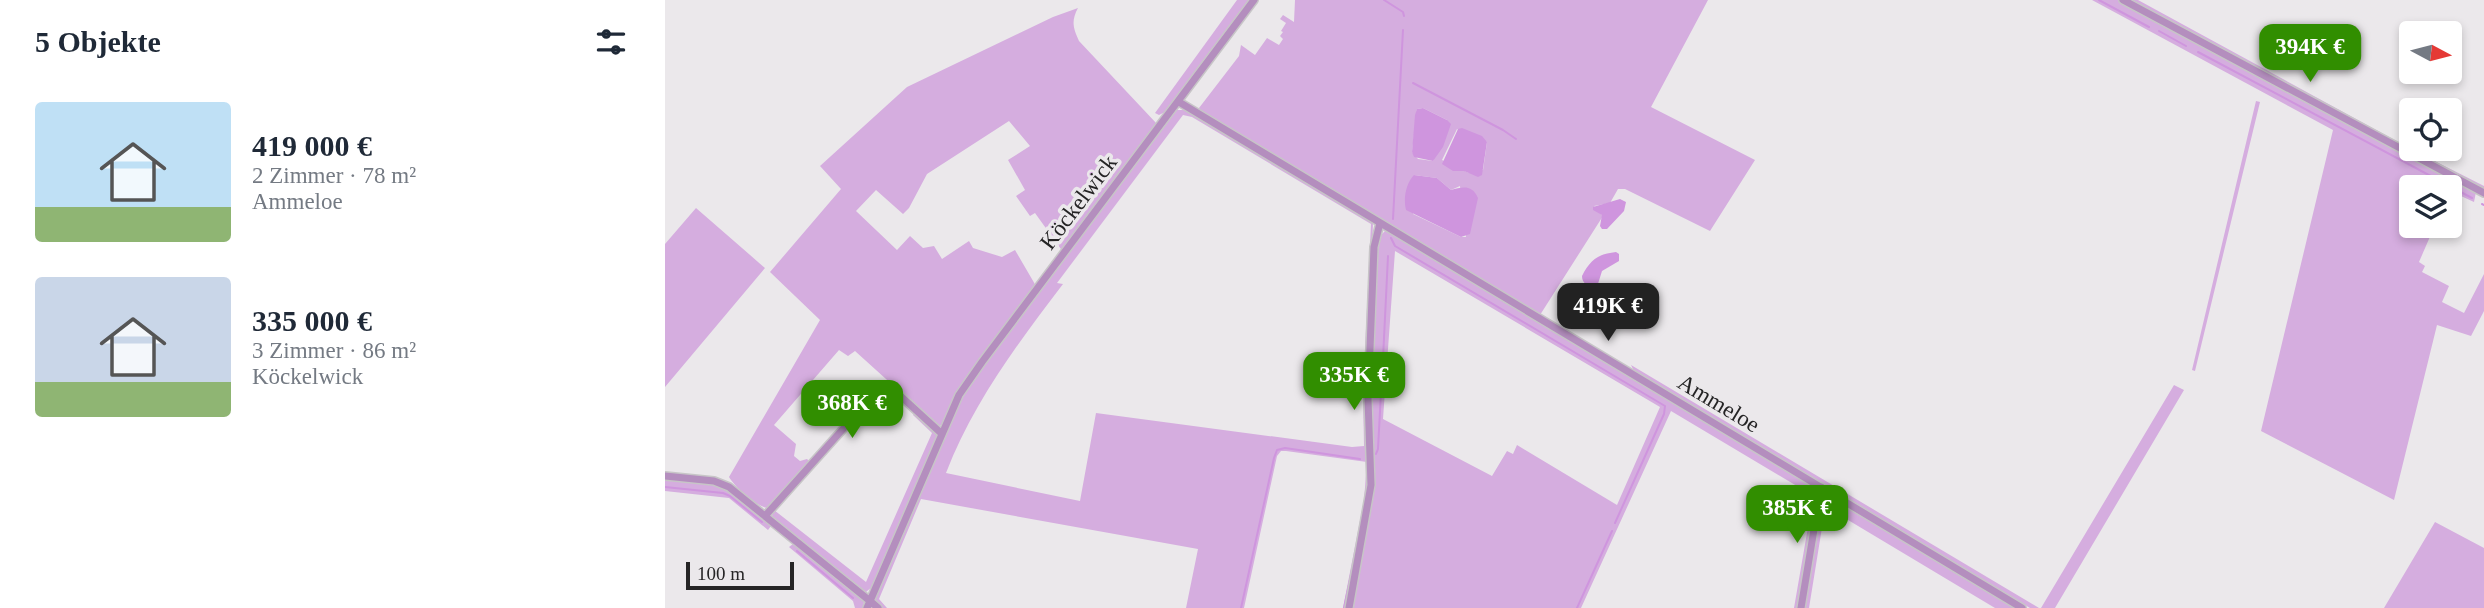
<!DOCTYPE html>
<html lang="de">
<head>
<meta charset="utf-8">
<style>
  :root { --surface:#fff; --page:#f2f2f3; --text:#1f2937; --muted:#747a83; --accent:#318e00 }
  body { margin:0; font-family:"Times New Roman",serif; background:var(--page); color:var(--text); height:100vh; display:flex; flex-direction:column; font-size:26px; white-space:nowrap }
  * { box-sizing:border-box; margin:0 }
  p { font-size:23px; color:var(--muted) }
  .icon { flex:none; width:38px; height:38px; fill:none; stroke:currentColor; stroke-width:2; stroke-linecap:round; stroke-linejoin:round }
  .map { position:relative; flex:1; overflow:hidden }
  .side { display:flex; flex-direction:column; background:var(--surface); width:665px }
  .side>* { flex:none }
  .needle { width:46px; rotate:97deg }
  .tools { position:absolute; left:1734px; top:21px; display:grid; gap:14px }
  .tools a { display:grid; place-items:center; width:63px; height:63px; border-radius:7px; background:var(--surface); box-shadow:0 4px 10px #0003; font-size:35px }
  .scale { position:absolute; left:21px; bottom:18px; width:108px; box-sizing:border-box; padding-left:7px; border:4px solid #252425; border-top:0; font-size:19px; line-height:24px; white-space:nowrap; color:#252425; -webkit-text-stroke:5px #ebe8eb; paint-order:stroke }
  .price { position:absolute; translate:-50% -60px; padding:0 16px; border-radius:14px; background:var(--accent); color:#fff; font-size:23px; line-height:46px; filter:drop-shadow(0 2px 4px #0008) }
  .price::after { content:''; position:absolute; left:50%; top:42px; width:21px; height:16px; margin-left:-10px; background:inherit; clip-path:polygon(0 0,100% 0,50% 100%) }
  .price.selected { background:#222; color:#fff }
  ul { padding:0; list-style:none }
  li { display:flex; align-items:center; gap:21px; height:175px; padding:0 35px }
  li span { display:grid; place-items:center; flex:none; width:196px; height:140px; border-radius:7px; color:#555 }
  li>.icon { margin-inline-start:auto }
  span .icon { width:84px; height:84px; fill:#fffc; stroke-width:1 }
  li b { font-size:30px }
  h2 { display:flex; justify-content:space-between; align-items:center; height:84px; padding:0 35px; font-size:30px }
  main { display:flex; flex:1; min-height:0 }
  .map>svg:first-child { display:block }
  .green { fill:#d5addf; fill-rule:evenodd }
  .water { fill:#cf95de }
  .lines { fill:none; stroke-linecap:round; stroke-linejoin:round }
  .stream { stroke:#cf95de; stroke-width:2 }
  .minor-casing { stroke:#c7c5c7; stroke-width:10 }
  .minor { stroke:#b48ebe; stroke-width:7 }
  .labels { text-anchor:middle; stroke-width:7; stroke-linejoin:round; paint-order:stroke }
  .street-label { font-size:23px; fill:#252425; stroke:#ebe8eb }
</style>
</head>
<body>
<main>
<section class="side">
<h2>5 Objekte<svg class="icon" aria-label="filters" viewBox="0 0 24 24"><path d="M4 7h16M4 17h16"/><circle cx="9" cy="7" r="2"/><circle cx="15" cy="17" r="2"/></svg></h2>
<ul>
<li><span style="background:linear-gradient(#bfe0f5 75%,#8fb573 0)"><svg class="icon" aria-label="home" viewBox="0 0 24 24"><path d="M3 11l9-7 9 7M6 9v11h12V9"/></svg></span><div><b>419 000 €</b><p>2 Zimmer · 78 m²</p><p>Ammeloe</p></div></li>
<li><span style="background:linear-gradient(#c9d6e8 75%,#8fb573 0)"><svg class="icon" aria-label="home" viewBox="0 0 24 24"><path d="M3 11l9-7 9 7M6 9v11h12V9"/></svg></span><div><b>335 000 €</b><p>3 Zimmer · 86 m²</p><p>Köckelwick</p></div></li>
</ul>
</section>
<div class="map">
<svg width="1819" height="608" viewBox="0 0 1819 608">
  <rect width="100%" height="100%" fill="#ebe8eb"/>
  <path class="green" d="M572,0H585L504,110L494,115L490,113Z
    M630,0H1043L986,107L1090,160L1045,231L960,189H953L945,203L929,206L938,216L875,315L536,112L534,108L574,56L576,45L590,55L602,38L614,45L618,39L615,36L618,32L616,31L621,23L615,19L618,15L629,22ZM758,108L782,120L768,161L753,159L747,152L752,109ZM792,129L822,142L818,170L804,173L777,160ZM749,175L772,178L786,190L795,186L801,237H796L748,214Z
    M1427,0H1453L1811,192L1809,202L1785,191V187H1777L1758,179L1754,187H1746V226H1761L1767,232L1754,262L1760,266L1757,272L1784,286L1777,302L1799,313L1819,274V311L1806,336L1772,325L1729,500L1596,431L1668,130Z
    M1462,0H1473L1746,149L1819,186V190Z
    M413,8C406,21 408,28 414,41L492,124L398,252L370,213L365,216L351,196L360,190L343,160L365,146L344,121L262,174L244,208L238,214L211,190L191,211L232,250L245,236L258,248L269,246L277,259L304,241L308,248L337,257L350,250L371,286L276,425L273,426L190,351L183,356L174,350L109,425L131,444L129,456L135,461L142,459L145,462L103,508C90,506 71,488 64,477L155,320L105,272L176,189L155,166L242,87L388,17Z
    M1591,101L1595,102L1530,371L1527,370Z
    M512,110H524L708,222L702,394L704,485L683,608H678L699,500L702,462L621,451H616L612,456L579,608H521L533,549L256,499L214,599L222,608H215L209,599L293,405L319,364L500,123ZM518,115L527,117L706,224L698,391L699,446L687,447L431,413L415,501L281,473C308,403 353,343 398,284L392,283Z
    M31,208L100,268L0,387V244Z
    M720,231H724L1151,486L1153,491L1134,608H1129L1147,504L1142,492L1006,411L916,608H688L708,496L705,400L712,249L715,236ZM730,251L995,407L952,505L852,445L848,454L842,451L827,476L718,419Z
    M966,365L1374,608H1365L969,371Z
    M1509,385L1519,390L1390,608H1376Z
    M251,412L271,430L272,435L208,586L201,592L196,590L107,516L109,510L201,582L267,433L248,415Z
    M0,479C19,481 43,479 60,488C76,495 94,513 106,526L103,530L64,498L0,491Z
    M1163,493L1356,608H1330L1158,505L1160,509L1144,608H1138L1157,497Z
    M1770,522L1819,548V608H1719Z
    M128,544L134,546L190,593L199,602L198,608H190L188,601L124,547Z"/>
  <path class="water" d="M758,108L782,120L786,124L778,147L768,161L749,157L747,152L750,115L752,109Z
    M797,128L817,136L822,142L817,175L813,177L799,171H788L777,164L793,129Z
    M749,175L772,178L786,190C797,187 807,184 813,198L805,234L796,237L741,210C738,199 741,183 749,175Z
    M955,199L961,202L959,211L942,229H937L935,226L937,215L928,210V207Z
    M951,252L954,254V261L937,271L932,287C925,289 917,284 917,276C925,260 933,254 951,252Z"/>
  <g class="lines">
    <path class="stream" d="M719,0L738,12L739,16
      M1434,0L1484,27
      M1494,31L1521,46
      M1533,52L1807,198
      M748,83L838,130L851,139
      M1817,204L1819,205
      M728,219L738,30
      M726,238L730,246L1000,406L999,414L950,523
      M717,379L723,256
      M711,454L713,449L716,392
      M0,487L58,493L65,496L97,522
      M132,551L188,598
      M576,608L609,458L612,450L620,448L695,459
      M679,608L687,570
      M912,608L947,531"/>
    <defs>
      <path id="minor" d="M1458,0L1819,193
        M514,102L1357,608
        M0,476L49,481L64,487L205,601L294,395L317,362L589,0
        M100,516L213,390L220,388L229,390L277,434
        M202,608L205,601L213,608
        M684,608L706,485L703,399L709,247L715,223
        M1136,608L1156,487"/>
    </defs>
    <use href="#minor" class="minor-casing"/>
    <use href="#minor" class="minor"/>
  </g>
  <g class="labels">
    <g class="street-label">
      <text transform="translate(413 202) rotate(-53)" y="8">Köckelwick</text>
      <text transform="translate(1054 403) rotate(31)" y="8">Ammeloe</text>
    </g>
  </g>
</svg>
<div class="tools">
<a><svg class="needle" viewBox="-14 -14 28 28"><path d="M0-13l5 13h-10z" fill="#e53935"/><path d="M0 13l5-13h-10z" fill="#747a83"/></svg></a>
<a><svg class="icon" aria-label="locate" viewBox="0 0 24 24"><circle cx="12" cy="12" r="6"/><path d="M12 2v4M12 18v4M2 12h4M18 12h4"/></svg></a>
<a><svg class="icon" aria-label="layers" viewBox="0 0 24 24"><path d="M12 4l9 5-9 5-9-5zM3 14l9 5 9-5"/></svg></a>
</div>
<div class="scale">100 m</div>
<b class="price" style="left:1645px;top:84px">394K €</b>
<b class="price selected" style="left:943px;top:343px">419K €</b>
<b class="price" style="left:689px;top:412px">335K €</b>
<b class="price" style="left:187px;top:440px">368K €</b>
<b class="price" style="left:1132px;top:545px">385K €</b>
</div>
</main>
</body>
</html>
